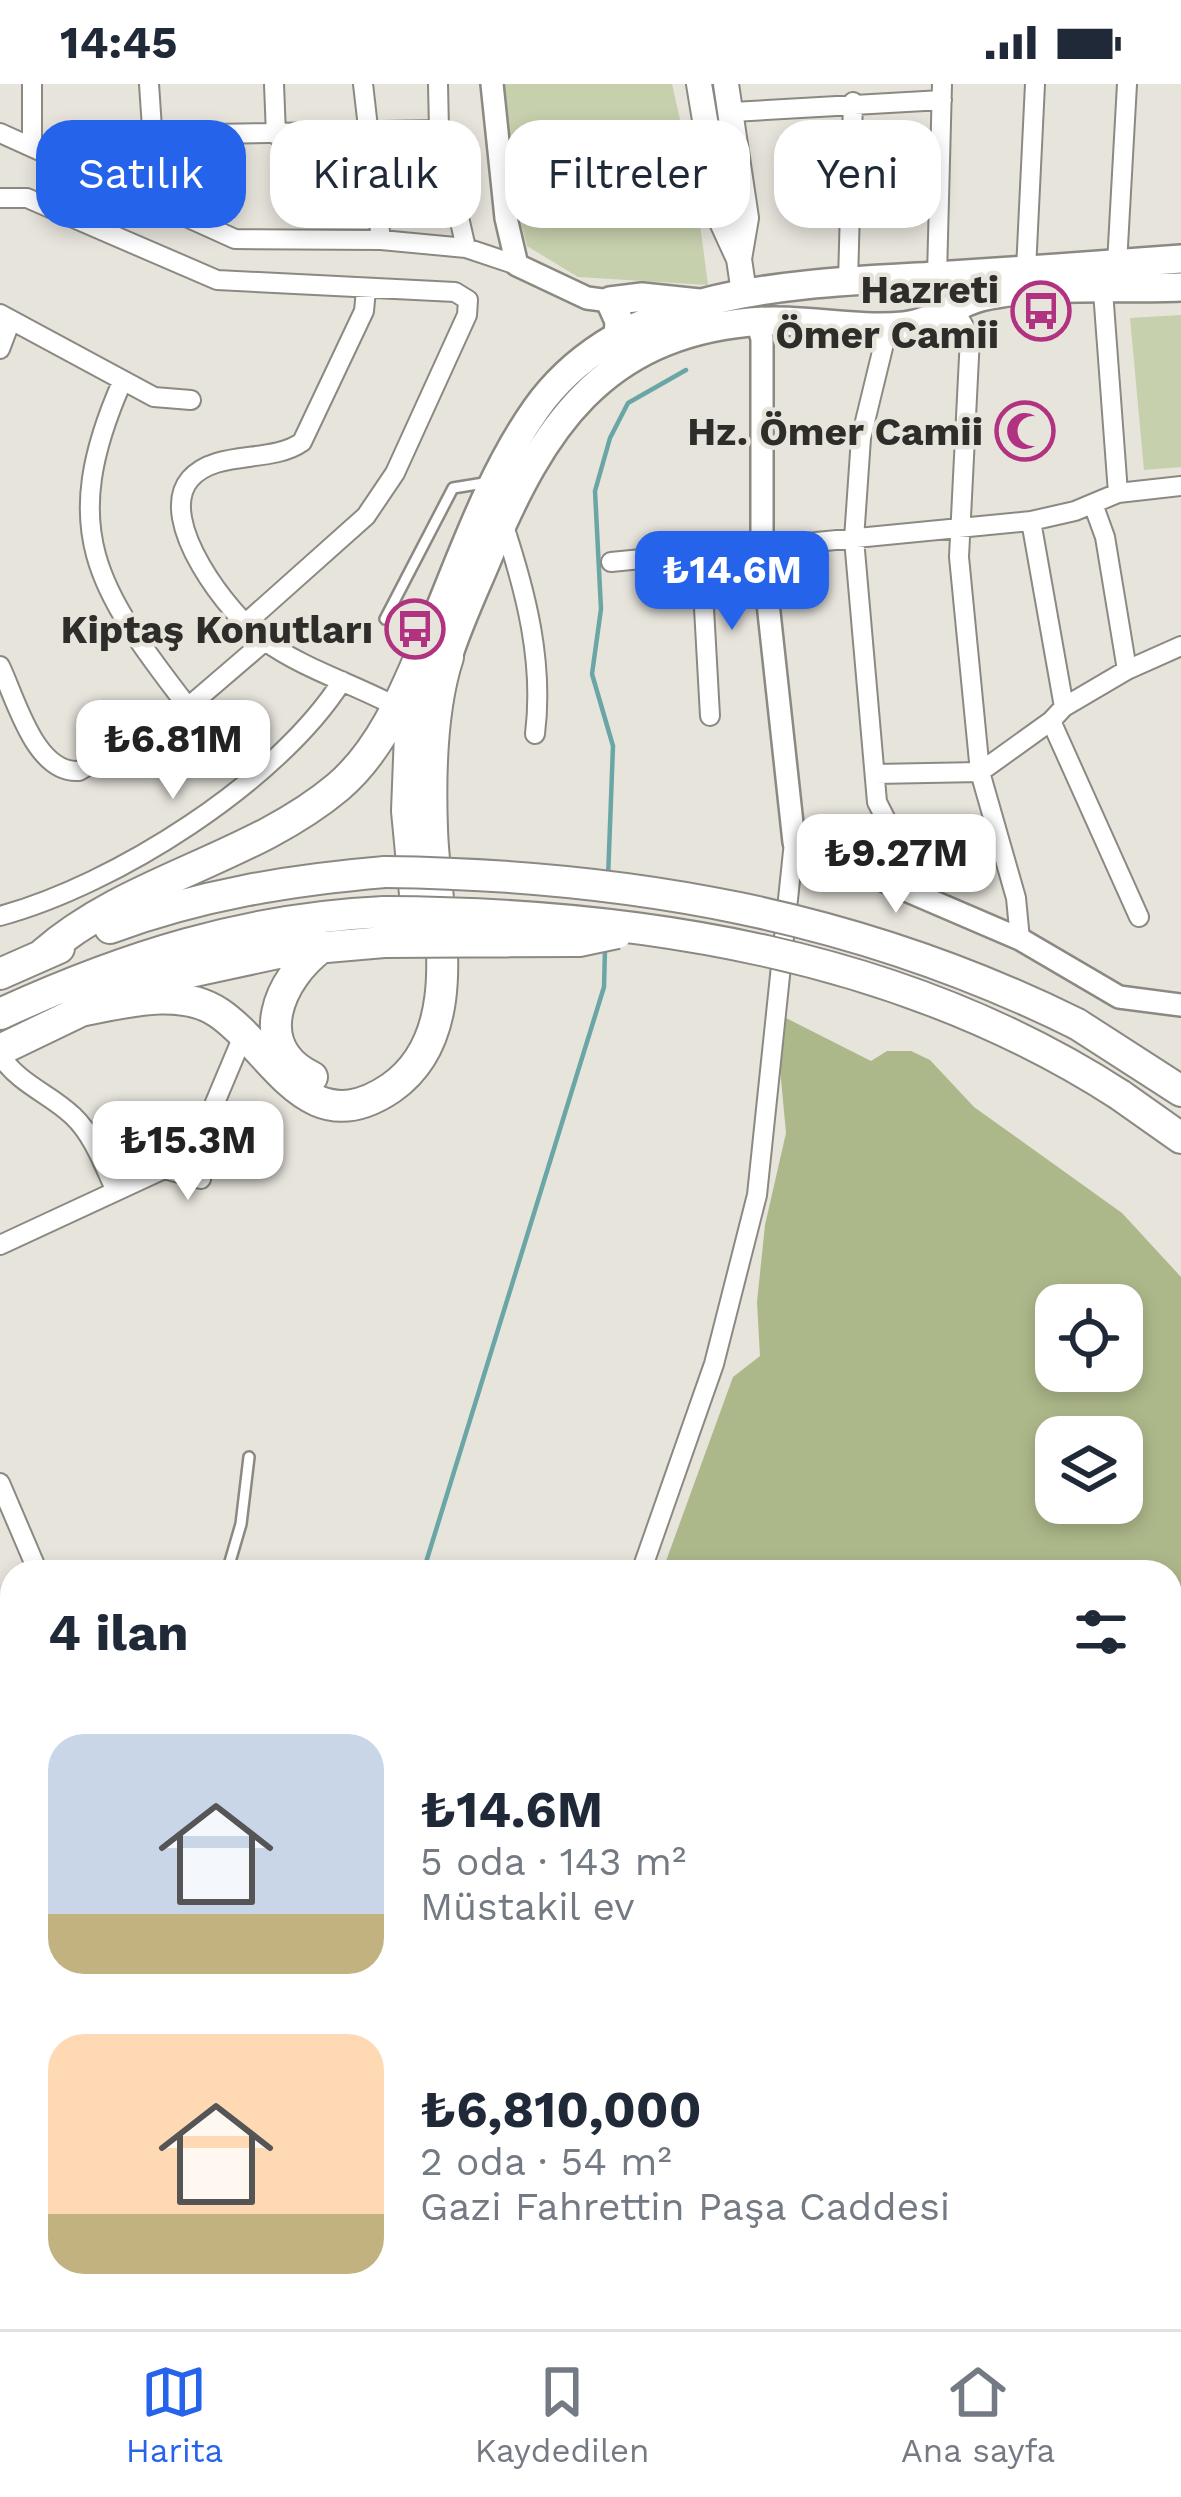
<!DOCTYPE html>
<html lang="tr">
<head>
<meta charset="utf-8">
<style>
  :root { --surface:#fff; --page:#f6f6f7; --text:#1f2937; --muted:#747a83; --line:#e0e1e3; --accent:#2563eb }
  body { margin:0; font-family:"Work Sans",sans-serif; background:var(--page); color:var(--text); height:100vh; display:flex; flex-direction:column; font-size:45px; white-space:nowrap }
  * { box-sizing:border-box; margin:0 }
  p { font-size:39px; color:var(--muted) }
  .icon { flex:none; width:66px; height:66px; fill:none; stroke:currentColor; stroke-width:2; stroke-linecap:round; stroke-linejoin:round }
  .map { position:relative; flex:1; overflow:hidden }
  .details { position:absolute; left:0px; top:1476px; width:1182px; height:771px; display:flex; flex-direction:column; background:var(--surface); border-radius:36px 36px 0 0; box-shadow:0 6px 18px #0003 }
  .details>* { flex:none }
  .banner { position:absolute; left:36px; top:36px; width:1110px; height:108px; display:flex; gap:24px }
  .buttons { position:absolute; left:1035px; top:1200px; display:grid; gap:24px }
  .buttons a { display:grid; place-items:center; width:108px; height:108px; border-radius:24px; background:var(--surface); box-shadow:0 6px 18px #0003; font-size:60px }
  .price { position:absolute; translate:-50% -102px; padding:0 27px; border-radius:24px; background:#fff; color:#222; font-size:39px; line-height:78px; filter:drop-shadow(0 3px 6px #0008) }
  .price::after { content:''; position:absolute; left:50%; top:72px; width:36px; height:27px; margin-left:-18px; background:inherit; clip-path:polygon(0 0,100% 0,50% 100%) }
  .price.on { background:var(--accent); color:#fff }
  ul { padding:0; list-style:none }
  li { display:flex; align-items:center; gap:36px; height:300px; padding:0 48px }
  li span { display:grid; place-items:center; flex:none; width:336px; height:240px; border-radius:36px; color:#555 }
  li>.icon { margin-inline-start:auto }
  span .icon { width:144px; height:144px; fill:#fffc; stroke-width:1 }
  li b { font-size:51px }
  h2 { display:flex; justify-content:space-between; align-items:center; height:144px; padding:0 48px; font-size:51px }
  .tag { padding:0 42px; border-radius:36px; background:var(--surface); box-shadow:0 6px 18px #0003; font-size:42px; line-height:108px }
  .tag.on { background:var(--accent); color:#fff }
  .status { display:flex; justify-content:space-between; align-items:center; height:84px; padding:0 60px; background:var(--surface); direction:ltr }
  .status svg { height:33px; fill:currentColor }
  .tab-bar { display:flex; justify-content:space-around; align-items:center; height:168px; border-top:3px solid var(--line); background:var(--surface); font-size:33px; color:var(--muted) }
  .tab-bar a { display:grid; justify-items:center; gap:6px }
  .tab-bar .on { color:var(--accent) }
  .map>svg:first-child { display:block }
  .green { fill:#c7d0ad }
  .forest { fill:#adb88a; fill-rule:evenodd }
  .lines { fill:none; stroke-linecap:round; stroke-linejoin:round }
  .stream { stroke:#6aa6a6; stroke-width:4.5 }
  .service-casing { stroke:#8b8982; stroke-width:14 }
  .minor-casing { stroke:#8b8982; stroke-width:22 }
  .tertiary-casing { stroke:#8b8982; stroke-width:26 }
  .secondary-casing { stroke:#8b8982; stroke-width:28 }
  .primary-casing { stroke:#8b8982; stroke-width:32 }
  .trunk-casing { stroke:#8b8982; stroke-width:34 }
  .service { stroke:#fff; stroke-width:9 }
  .minor { stroke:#fff; stroke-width:18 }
  .tertiary { stroke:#fff; stroke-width:21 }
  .secondary { stroke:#fff; stroke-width:24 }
  .primary { stroke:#fff; stroke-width:27 }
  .trunk { stroke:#fff; stroke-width:30 }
  .trunk-bridge-casing { stroke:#8b8982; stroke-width:34; stroke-linecap:butt }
  .trunk-bridge { stroke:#fff; stroke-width:30 }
  .labels { text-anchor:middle; stroke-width:9; stroke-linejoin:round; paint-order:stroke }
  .poi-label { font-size:39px; font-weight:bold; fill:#2e2d2a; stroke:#e6e4db; text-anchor:end }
</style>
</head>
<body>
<div class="status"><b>14:45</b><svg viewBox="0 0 49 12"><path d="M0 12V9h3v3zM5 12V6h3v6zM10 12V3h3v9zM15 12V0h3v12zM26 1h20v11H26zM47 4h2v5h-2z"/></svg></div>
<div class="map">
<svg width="1181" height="2245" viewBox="0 0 1181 2245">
  <rect width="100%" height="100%" fill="#e6e4db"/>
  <path class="green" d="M502,0H672L695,102L708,201L578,193L527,162L511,101Z
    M1181,231V383L1144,386L1130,234Z"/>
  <path class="forest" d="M786,934L871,977L887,967H911L930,976L974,1023L1122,1129L1181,1193V2245H381L385,2235H1170V1488H662L733,1293L760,1272L757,1218L765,1141L786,1049L778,963ZM1056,1221H1122V1287H1056ZM1056,1353H1122V1419H1056Z"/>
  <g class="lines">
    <path class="stream" d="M608,794L613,662L592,590L601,525L595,407L610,354L628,319L686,286
      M423,1488L604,903L605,865
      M203,2245L209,2235"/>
    <defs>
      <path id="service" d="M385,535L453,404L490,398
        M227,1488L241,1440L249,1373"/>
      <path id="minor" d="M32,0V63
        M149,0L157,118
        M274,0L276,51
        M363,0L381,156
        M438,0L439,46L466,164
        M733,28L942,16
        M0,49L235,155L381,156L466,164L517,181
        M151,51L439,46
        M0,114H27L217,196L455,208L468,216L467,231L395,389L366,432L246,539
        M1117,180L1127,0
        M1026,186L1035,0
        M937,192L942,0
        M848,197L853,18
        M366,206L364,227L302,358C271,380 216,365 190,395C155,436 230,532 265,557C304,585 354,600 397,623
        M1103,207L1118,409
        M954,225L970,253L959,473L980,688L1016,814L1020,855
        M0,230L154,313L191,316
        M888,243L861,354L854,455L877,718L925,813
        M0,265L11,236
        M122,298C57,446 96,504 188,623
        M1031,437L1064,623L1051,637L1139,833
        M503,439C526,508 544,578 535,650
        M701,470L710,632
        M611,478L1031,437L1075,427L1118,409L1181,402
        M0,582C16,615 35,690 79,687L188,623L265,557
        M1127,586L1181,562
        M1064,623L1127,586L1105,453L1093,420
        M875,690L980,688L1051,637
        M0,832C115,801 278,698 342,597
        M0,971C20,1001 49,1009 73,1032C94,1052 104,1082 116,1107
        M0,1161L164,1085L201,1095L214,1021L243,952
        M0,1399L38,1488
        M641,1488L714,1280L757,1111L794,758
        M0,1546L12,1544
        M0,1659L12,1657"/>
      <path id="tertiary" d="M492,0L506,134L517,181L587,214L610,217
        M757,237L762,255V464L794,758L1020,855L1119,913L1181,921"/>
      <path id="secondary" d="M699,0L722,138L739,175L744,209
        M726,0L746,134L739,175"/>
      <path id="primary" d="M618,253L619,237L610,217L642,213L699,219
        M424,563C458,485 486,396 536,325C624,201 800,200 936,192C1018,187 1099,181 1181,175
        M448,573C459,538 475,505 489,471C542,344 602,252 750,238C801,233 853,247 904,242C933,239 954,220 981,213C1039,199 1120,206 1181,203"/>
      <path id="trunk" d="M412,598L407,727L419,852
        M110,844C199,811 290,796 385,788
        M43,870C129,795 251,776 338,703C380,667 403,613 424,563
        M0,890L59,864
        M85,926C126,918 182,903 219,929C275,967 307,1061 391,1004C471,948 434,825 432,745C430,690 431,625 448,573
        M0,930C124,873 247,834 384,828
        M1077,940L1181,1007
        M0,966L139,899L292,866L384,858
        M312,993C249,963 279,894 322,863
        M1120,1011L1181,1054"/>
    </defs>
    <use href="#service" class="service-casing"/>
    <use href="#minor" class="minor-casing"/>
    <use href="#tertiary" class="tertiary-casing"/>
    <use href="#secondary" class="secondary-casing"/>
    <use href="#primary" class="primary-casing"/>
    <use href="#trunk" class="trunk-casing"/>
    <use href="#service" class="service"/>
    <use href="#minor" class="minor"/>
    <use href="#tertiary" class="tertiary"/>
    <use href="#secondary" class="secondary"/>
    <use href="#primary" class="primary"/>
    <use href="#trunk" class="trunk"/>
    <defs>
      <path id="trunk-bridge" d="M385,788C629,791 857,831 1077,940
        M384,828C639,829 902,870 1120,1011
        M384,858L579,857L617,849"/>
    </defs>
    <use href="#trunk-bridge" class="trunk-bridge-casing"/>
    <use href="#trunk-bridge" class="trunk-bridge"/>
  </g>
  <defs>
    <symbol id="bus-ring" viewBox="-11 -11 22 22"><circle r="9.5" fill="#e6e4db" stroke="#b13280" stroke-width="1.5"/><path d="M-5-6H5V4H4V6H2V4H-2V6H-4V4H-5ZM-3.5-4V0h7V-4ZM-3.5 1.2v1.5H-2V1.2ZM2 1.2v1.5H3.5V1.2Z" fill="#b13280"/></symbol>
    <symbol id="mosque-ring" viewBox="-11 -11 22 22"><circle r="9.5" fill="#e6e4db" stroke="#b13280" stroke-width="1.5"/><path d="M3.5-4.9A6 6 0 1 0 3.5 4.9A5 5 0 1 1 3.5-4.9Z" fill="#b13280"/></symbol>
  </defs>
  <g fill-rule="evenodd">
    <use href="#bus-ring" x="1008" y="194" width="66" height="66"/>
    <use href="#mosque-ring" x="992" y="314" width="66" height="66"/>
    <use href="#bus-ring" x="382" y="512" width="66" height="66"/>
  </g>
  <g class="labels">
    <g class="poi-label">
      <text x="999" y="219">Hazreti<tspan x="999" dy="45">Ömer Camii</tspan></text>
      <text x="983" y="361">Hz. Ömer Camii</text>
      <text x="373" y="559">Kiptaş Konutları</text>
    </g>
  </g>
</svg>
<div class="buttons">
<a><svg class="icon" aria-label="locate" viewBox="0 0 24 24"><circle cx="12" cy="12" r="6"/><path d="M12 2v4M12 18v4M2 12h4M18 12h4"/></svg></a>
<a><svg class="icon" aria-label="layers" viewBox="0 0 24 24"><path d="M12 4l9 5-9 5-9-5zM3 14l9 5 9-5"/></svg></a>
</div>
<b class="price on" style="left:732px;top:549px">₺14.6M</b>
<b class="price" style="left:173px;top:718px">₺6.81M</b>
<b class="price" style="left:896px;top:832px">₺9.27M</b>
<b class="price" style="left:188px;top:1119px">₺15.3M</b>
<div class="banner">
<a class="tag on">Satılık</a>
<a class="tag">Kiralık</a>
<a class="tag">Filtreler</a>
<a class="tag">Yeni</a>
</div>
<section class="details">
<h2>4 ilan<svg class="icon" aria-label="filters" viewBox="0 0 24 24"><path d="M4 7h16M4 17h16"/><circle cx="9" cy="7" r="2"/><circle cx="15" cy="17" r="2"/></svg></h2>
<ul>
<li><span style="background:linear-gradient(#c9d6e8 75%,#c2b280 0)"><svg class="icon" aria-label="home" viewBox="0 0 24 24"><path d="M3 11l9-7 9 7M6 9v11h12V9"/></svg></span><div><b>₺14.6M</b><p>5 oda · 143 m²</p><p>Müstakil ev</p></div></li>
<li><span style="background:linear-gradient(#ffd9b3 75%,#c2b280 0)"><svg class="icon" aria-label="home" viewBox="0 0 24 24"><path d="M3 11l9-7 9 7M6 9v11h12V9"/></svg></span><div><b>₺6,810,000</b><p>2 oda · 54 m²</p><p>Gazi Fahrettin Paşa Caddesi</p></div></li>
</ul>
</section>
</div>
<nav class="tab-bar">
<a class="on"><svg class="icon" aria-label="map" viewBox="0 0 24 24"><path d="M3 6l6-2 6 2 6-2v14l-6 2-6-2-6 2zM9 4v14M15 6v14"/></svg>Harita</a>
<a><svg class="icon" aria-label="saved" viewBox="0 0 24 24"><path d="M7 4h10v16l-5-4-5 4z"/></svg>Kaydedilen</a>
<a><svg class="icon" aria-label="home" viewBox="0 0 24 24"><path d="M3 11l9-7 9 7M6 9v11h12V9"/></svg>Ana sayfa</a>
</nav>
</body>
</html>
